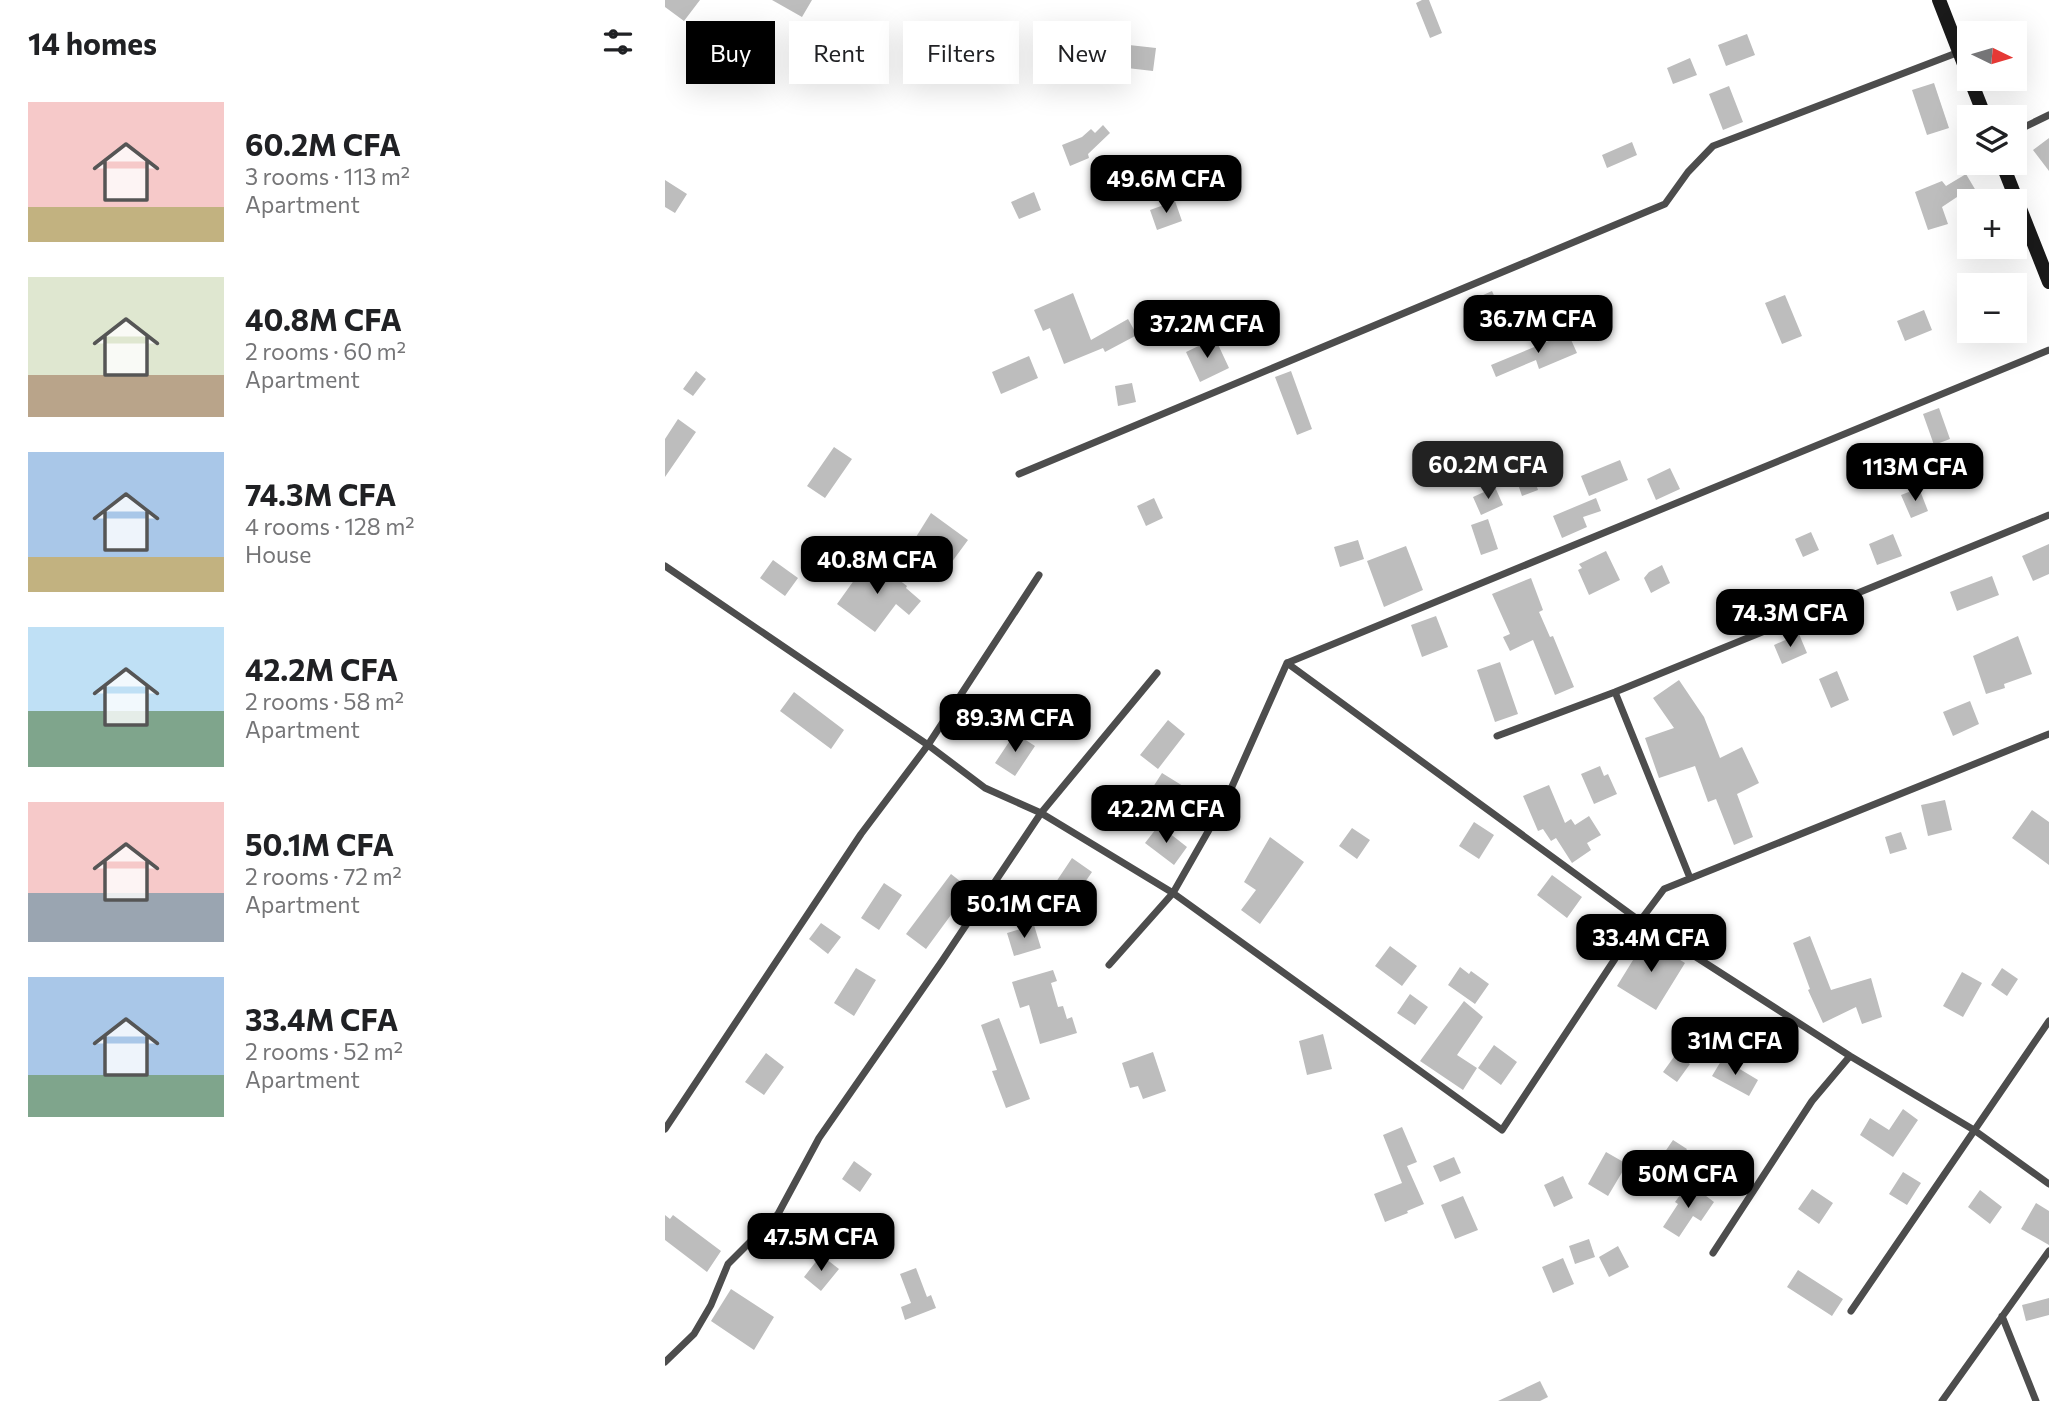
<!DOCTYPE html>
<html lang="en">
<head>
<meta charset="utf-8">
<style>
  :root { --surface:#fff; --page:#f2f2f2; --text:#202124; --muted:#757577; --accent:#000 }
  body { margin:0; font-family:Commissioner,sans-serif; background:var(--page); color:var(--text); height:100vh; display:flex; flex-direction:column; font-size:26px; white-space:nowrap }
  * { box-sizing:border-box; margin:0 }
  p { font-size:23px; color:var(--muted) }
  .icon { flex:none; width:38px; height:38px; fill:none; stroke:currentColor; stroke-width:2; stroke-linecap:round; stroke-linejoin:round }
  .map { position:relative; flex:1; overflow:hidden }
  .details { display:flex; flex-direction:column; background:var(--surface); width:665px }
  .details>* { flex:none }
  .hud { position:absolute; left:21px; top:21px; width:665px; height:63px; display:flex; gap:14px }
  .needle { width:46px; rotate:95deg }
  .controls { position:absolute; left:1292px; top:21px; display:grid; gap:14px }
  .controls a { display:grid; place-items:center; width:70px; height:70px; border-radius:0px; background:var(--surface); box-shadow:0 7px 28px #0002; font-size:35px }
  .price { position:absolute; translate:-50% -60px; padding:0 16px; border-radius:14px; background:var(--accent); color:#fff; font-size:23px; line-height:46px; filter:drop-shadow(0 2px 4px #0008) }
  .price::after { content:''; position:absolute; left:50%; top:42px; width:21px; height:16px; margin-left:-10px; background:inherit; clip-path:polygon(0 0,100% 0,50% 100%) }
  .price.active { background:#222; color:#fff }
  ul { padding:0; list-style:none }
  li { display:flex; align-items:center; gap:21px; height:175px; padding:0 28px }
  li span { display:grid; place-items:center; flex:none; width:196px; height:140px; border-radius:0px; color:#555 }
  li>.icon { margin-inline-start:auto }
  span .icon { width:84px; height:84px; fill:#fffc; stroke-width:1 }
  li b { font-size:30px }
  h2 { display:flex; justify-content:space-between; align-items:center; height:84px; padding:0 28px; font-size:30px }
  .tag { padding:0 24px; border-radius:0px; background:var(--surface); box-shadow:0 7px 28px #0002; font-size:24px; line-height:63px }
  .tag.active { background:var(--accent); color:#fff }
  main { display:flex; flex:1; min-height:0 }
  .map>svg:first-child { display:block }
  .building { fill:#bdbdbd }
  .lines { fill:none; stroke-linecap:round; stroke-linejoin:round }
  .street { stroke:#4d4d4d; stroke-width:7 }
  .secondary { stroke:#1a1a1a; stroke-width:14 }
</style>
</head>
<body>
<main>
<section class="details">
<h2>14 homes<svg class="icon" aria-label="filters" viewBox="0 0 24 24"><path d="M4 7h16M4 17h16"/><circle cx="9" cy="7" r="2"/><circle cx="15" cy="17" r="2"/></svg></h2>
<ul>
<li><span style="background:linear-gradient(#f6c9c9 75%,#c2b280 0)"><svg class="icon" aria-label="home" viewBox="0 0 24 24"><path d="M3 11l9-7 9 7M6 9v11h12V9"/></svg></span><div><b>60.2M CFA</b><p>3 rooms · 113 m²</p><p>Apartment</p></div></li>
<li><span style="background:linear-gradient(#dfe7d0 70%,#b9a48a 0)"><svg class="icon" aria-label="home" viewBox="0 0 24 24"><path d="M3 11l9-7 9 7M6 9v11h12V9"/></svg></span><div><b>40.8M CFA</b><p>2 rooms · 60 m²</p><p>Apartment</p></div></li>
<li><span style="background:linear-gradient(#a9c7e8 75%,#c2b280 0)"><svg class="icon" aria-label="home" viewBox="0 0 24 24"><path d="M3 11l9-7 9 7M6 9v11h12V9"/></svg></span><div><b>74.3M CFA</b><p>4 rooms · 128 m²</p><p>House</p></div></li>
<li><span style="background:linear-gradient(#bfe0f5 60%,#7fa58c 0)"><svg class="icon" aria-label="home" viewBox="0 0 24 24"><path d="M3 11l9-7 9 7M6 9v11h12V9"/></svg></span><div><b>42.2M CFA</b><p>2 rooms · 58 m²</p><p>Apartment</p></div></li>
<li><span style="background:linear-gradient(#f6c9c9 65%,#9aa5b1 0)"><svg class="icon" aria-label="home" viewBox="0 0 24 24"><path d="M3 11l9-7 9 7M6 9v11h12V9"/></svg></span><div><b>50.1M CFA</b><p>2 rooms · 72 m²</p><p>Apartment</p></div></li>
<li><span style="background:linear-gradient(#a9c7e8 70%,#7fa58c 0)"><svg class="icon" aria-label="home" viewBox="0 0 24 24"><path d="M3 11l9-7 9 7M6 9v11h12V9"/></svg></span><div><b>33.4M CFA</b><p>2 rooms · 52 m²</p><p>Apartment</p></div></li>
</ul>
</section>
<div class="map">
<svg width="1384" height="1401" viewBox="0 0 1384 1401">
  <rect width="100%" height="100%" fill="#fff"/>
  <path class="building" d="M0,0H35L19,21L0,7Z
    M107,0H147L137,17Z
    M757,0H764L777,33L765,38L751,3Z
    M415,24L433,25L431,47L413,45Z
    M76,32L94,44L82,63L64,51Z
    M38,34L66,53L51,75L27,58L35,46L31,43Z
    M1082,34L1090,55L1061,66L1053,45Z
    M464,45L491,48L488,71L462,68Z
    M1025,58L1032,75L1008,84L1002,68Z
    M1269,83L1284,128L1262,135L1247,90Z
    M1064,86L1078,122L1058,130L1044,94Z
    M438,125L445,133L423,154L424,158L405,166L397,145L417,137L426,129L430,133Z
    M1384,138V171L1368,150Z
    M967,142L972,155L942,168L937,155Z
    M1301,174L1317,201H1297L1295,195L1277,207L1283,224L1263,230L1250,192L1277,181L1281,186Z
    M0,180L22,194L10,213L0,207Z
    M369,192L376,210L354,219L346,202Z
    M510,201L517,221L492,230L485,210Z
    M827,291L835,309L813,319L805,301Z
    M408,293L426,340L463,319L472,335L440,352L438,348L399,364L385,328L378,331L369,310Z
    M1120,295L1137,336L1117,344L1100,303Z
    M1259,310L1267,330L1240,341L1232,321Z
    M903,333L912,353L874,369L871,360L831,377L826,365Z
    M550,338L564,368L535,382L521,352Z
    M364,356L373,378L336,394L327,372Z
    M31,371L41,379L28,396L18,389Z
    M626,371L647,429L632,435L610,377Z
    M467,383L471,402L453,406L450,386Z
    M1274,408L1285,439L1269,445L1258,414Z
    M13,419L31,432L0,477V439Z
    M857,443L873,490L857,496L841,449Z
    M169,447L187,459L160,498L142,486Z
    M955,460L963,480L924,496L916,476Z
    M1005,468L1015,489L991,500L982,479Z
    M830,487L838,505L816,515L808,497Z
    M1254,488L1263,511L1246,518L1236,495Z
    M489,498L498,518L481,526L472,506Z
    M931,498L936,511L918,517L922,527L897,538L888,516Z
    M266,513L303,540L275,578L241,553Z
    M823,519L833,549L816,555L806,525Z
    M1146,532L1154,550L1138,557L1130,539Z
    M1228,534L1237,556L1212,565L1204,544Z
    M693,540L699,559L675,567L669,547Z
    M1384,544V574L1368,581L1357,556Z
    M741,546L758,590L719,607L702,561Z
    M941,551L955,580L924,595L913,570L917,568L914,564Z
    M205,558L242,586L241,588L256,601L244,615L231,604L210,632L172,604Z
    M108,560L133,578L120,596L95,578Z
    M997,565L1005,583L986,593L979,578L984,572Z
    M1327,576L1334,595L1292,611L1285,592Z
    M866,578L878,610L874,612L885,637L888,636L909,687L890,695L868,640L845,651L838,637L845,634L827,594Z
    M771,616L783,647L757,657L746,625Z
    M1134,634L1142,653L1117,664L1109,645Z
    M1353,636L1367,674L1339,684L1340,688L1321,694L1308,656Z
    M835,662L853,714L830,722L812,670Z
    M1172,671L1184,700L1166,708L1154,679Z
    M1014,680L1039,717L1055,758L1077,747L1094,783L1072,794L1088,837L1069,845L1051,799L1043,802L1030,766L994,778L980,738L1009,728L988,698Z
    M129,692L179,730L166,749L115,711Z
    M1305,701L1314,724L1288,736L1278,712Z
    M503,720L520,734L493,769L475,755Z
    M350,733L370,746L350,776L330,763Z
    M935,766L939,776L943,774L952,794L929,804L916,774Z
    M497,773L518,786L493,826L472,812Z
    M884,785L900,823L906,819L910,825L924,816L936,835L922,843L926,850L907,863L891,838L886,841L878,829L873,831L858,796Z
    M1280,800L1287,830L1263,836L1256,805Z
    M1367,810L1384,822V865L1347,838Z
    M809,822L829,835L814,859L794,846Z
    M494,825L522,847L509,865L480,843Z
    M687,828L705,840L692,859L674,846Z
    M1236,832L1242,849L1225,854L1220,837Z
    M605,837L639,862L595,924L576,910L591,890L579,882Z
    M407,858L427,872L405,904L385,891Z
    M286,874L305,889L261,949L241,934Z
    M887,875L917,897L902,918L872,895Z
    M219,883L237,895L214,930L196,918Z
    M156,923L176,937L163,954L144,939Z
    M369,925L376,948L349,956L342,933Z
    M1145,936L1166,990L1206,978L1217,1017L1197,1024L1191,1007L1158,1023L1143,990L1145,989L1128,943Z
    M981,939L1020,963L991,1010L952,986Z
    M725,946L752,966L737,986L710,966Z
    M795,967L804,974L806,971L824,984L810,1004L783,985Z
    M191,968L211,980L189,1016L169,1003Z
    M1337,968L1353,979L1342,996L1326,985Z
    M388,970L392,981L386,983L393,1007L398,1006L402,1019L407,1017L412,1033L375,1044L364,1005L355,1008L347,982Z
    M1297,972L1317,983L1298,1017L1278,1006Z
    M745,994L763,1007L750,1025L732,1013Z
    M799,1001L818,1017L792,1055L812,1068L798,1090L755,1061Z
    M334,1018L365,1099L341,1108L327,1071L332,1070L316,1025Z
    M658,1034L667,1069L642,1075L634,1041Z
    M829,1045L852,1062L836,1085L813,1068Z
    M488,1052L501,1091L478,1099L473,1086L465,1088L457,1063Z
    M101,1053L119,1067L99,1095L80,1082Z
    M1011,1054L1025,1064L1012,1082L998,1072Z
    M1059,1056L1069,1062L1068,1065L1093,1080L1084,1096L1047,1076Z
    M1238,1109L1253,1120L1228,1157L1195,1135L1205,1118L1224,1130Z
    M737,1127L752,1162L742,1166L759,1204L742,1211L743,1213L720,1222L709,1194L737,1183L718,1135Z
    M1008,1140L1022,1149L1007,1172L993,1162Z
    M941,1152L962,1164L943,1196L923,1184Z
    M789,1157L796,1173L775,1182L768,1166Z
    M189,1161L207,1174L195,1192L177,1179Z
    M1238,1172L1256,1183L1242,1205L1224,1194Z
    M898,1176L908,1198L889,1207L879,1185Z
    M1024,1183L1049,1202L1036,1221L1028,1216L1014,1237L998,1227L1013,1204L1010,1202Z
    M1147,1189L1168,1203L1154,1224L1133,1209Z
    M1315,1190L1337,1207L1325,1224L1303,1207Z
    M798,1196L813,1230L790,1239L776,1205Z
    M1371,1203L1384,1211V1245L1356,1229Z
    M0,1215L5,1219L8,1215L56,1251L42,1272L0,1240Z
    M924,1239L930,1257L910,1264L904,1246Z
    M953,1246L964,1267L944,1277L934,1257Z
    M156,1255L174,1269L156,1291L139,1277Z
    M898,1258L909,1284L888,1293L877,1267Z
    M251,1268L262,1297L266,1295L271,1308L240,1320L236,1307L246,1303L235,1274Z
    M1133,1270L1178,1299L1167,1316L1122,1287Z
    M66,1289L109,1317L89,1350L46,1321Z
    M1384,1298V1315L1361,1321L1357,1305Z
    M875,1381L883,1397L875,1401H833Z"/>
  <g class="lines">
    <path class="street" d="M1349,132L1384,115
      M354,474L1000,204L1023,172L1048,146L1294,52
      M0,566L263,745L320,788L376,813L492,673
      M622,663L1384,350
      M950,692L1025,878
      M1384,734L999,889L975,921L837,1130L508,893L561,800L622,663L975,921L1185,1056L1309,1130L1384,1184
      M832,736L950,692L1384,515
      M0,1129L196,834L263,745L374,575
      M1048,1253L1147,1101L1185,1056
      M1186,1311L1384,1021
      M1337,1316L1371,1401
      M0,1362L29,1334L46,1305L63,1264L113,1214L154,1138L277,961L376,813L508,893L444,965
      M1277,1401L1384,1251"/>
    <path class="secondary" d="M1274,0L1304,77
      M1305,79L1320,117
      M1337,163L1384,282"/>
  </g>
</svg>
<div class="controls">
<a><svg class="needle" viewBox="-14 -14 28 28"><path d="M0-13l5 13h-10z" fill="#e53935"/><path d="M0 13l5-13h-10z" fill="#757577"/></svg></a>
<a><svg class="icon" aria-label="layers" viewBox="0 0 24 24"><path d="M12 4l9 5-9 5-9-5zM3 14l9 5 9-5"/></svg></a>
<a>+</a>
<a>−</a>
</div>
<b class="price" style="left:501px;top:215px">49.6M CFA</b>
<b class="price" style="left:873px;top:355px">36.7M CFA</b>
<b class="price" style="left:542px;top:360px">37.2M CFA</b>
<b class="price active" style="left:823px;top:501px">60.2M CFA</b>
<b class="price" style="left:1250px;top:503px">113M CFA</b>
<b class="price" style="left:212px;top:596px">40.8M CFA</b>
<b class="price" style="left:1125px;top:649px">74.3M CFA</b>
<b class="price" style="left:350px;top:754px">89.3M CFA</b>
<b class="price" style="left:501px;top:845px">42.2M CFA</b>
<b class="price" style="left:359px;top:940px">50.1M CFA</b>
<b class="price" style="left:986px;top:974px">33.4M CFA</b>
<b class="price" style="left:1070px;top:1077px">31M CFA</b>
<b class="price" style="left:1023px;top:1210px">50M CFA</b>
<b class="price" style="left:156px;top:1273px">47.5M CFA</b>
<div class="hud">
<a class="tag active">Buy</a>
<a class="tag">Rent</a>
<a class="tag">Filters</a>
<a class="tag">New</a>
</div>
</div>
</main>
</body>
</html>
